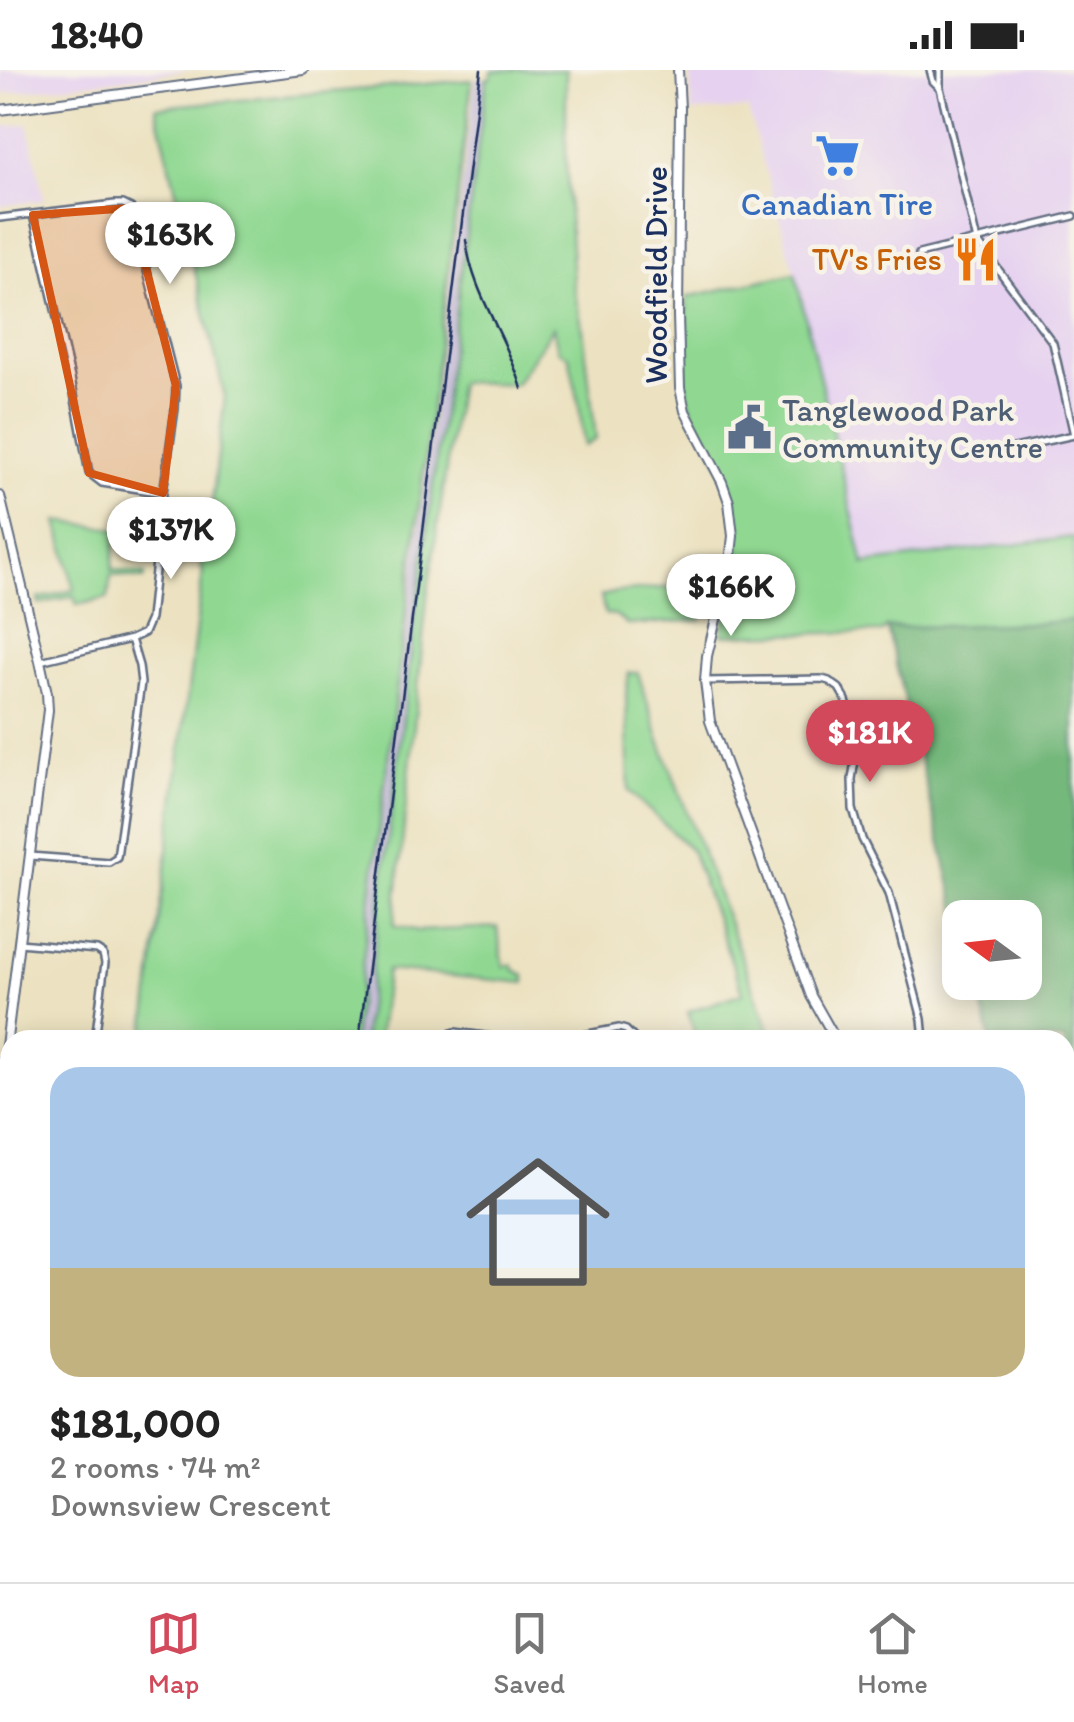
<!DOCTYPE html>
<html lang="en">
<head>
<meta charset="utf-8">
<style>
  :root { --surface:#fff; --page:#f2f2f2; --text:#222; --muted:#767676; --line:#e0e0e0; --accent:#d1495b }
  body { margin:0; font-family:Itim,sans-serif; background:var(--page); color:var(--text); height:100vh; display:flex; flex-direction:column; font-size:38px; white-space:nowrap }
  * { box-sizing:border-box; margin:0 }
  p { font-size:32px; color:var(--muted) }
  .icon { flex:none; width:55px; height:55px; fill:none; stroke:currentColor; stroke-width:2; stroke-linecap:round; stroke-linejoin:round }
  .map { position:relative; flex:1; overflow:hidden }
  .panel { position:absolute; left:0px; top:960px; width:1075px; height:552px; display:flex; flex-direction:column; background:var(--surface); border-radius:30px 30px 0 0; box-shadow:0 5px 25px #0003 }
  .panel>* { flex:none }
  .needle { width:65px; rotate:285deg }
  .fabs { position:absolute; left:942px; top:830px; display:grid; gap:20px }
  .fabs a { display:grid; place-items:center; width:100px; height:100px; border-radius:20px; background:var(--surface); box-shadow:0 5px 25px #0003; font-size:50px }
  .price { position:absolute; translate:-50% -85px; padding:0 22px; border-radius:35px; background:#fff; color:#222; font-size:32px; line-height:65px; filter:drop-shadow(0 2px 5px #0008) }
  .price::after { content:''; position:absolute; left:50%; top:60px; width:30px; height:22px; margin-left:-15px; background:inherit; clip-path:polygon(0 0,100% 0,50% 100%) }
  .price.active { background:var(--accent); color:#fff }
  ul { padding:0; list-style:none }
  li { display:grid; align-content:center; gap:20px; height:530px; padding:0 50px }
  li span { display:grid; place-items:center; height:310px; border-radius:30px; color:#555 }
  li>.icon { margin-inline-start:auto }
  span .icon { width:180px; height:180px; fill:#fffc; stroke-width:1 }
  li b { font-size:42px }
  .status { display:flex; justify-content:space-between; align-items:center; height:70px; padding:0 50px; background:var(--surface); direction:ltr }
  .status svg { height:28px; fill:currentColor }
  .tabs { display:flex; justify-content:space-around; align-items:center; height:140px; border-top:2px solid var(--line); background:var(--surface); font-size:28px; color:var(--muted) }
  .tabs a { display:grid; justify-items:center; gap:5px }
  .tabs .active { color:var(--accent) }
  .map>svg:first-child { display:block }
  .built { fill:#e6d2f0 }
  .industrial { fill:#c8bfd8 }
  .green { fill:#90d892; stroke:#568478; stroke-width:2.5 }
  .forest { fill:#74b87c; stroke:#48746d; stroke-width:2.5 }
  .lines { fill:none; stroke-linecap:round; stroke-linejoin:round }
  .street-casing { stroke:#646e81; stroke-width:10 }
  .secondary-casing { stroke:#646e81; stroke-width:12 }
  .street { stroke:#fff; stroke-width:5 }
  .secondary { stroke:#fff; stroke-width:8 }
  .rail { stroke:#1b2f5e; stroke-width:2.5 }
  .marked { fill:#d45514; fill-opacity:0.2; stroke:#d45514; stroke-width:8; stroke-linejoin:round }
  .labels { text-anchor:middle; stroke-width:9; stroke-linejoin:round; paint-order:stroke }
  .shop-label { font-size:32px; fill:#366cbe; stroke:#f7f3e8 }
  .food-label { font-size:32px; fill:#c56008; stroke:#f7f3e8; text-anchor:end }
  .street-label { font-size:32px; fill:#1b2f5e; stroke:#f7f3e8 }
  .service-label { font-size:32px; fill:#4e5e75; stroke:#f7f3e8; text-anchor:start }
</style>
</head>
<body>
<div class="status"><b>18:40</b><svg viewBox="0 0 49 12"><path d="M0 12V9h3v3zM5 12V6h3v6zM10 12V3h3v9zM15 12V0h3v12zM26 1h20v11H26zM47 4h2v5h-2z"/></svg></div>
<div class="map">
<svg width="1074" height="1512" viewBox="0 0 1074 1512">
  <rect width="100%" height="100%" fill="#f7f3e8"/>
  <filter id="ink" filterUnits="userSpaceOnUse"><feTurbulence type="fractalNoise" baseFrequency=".01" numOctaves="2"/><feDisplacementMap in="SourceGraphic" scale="20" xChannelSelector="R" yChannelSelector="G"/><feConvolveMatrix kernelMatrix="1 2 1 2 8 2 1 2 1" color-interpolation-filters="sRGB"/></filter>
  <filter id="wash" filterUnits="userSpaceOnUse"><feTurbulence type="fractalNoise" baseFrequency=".0048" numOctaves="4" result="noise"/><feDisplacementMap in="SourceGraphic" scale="40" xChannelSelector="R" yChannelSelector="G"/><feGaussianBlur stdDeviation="2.25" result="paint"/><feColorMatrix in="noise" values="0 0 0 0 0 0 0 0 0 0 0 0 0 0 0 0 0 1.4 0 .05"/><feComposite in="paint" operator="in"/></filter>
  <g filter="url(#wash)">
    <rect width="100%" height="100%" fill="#ece2c1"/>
    <path class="built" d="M0,0H193L0,24Z
      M690,0H1074V467L865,494L795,203L748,39L692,42Z
      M28,54L44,130L0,136V57Z"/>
    <path class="industrial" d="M476,7L487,8L468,155L463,171L364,970H354Z"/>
    <path class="green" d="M503,0H566V88L573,214L583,260L596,369L584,376L579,335L569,286L558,280L553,257L515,314L459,312L427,527L394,855L419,861L497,857L504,897L512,894L514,900L525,905V913L387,900L378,970H363L418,528L487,8H491L492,1Z
      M472,10L353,970H144L203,502L201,496L205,491L225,327L156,37Z
      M795,203L864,494L1074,467V550L1042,553L887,558L882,562L722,565L737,487L739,459L734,427L721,395L692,342L684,309L687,227Z
      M58,451L117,459L112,500L145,504L144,509L111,505L108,528L77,535L74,526L39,534L38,529L74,520Z
      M705,514L701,550L627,555L616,545L605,544L601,526L617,522Z
      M629,603H638L659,668L773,970H697L688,942L743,923L691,780L629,721L626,624Z
      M77,1502H287V1503L285,1512H76Z
      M464,1502H709V1503L708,1512H463Z
      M916,1503H988L991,1512H919Z"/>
    <path class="forest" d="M1074,550V1293L1065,1258V970H991L979,923L1004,913L1025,912V848H960V852L887,558L1042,553Z"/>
  </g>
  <g filter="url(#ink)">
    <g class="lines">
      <defs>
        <path id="street" d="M930,0L933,11L940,18
          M940,0V18L977,171L1053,273L1074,365
          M33,145L71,308L89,403L102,413L163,423
          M0,148L115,134H123L131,138L176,316L175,339L163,423L150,549L144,563L131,569L40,591
          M919,184L1074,146
          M982,385L1074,365
          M705,611L822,609L829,611L839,618L846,630L855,668L856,684L852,709L853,739L862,769L889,823L922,949L924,970
          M30,786L109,792L117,787L141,613L139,596L131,569
          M19,873L97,880L103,884L105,893L95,970
          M438,970L442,966L455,962L515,970
          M558,970L619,958L626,960L636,970
          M0,1271L10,1273
          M0,1455L10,1465
          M1045,1502L1048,1512
          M28,1512V1502
          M369,1512L370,1502"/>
        <path id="secondary" d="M678,0L680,38L678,246L680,318L685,341L722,412L729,432L733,466L730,492L707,586L705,611L710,651L811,926L836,970
          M0,40L303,0
          M0,426L40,591L47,623L48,640L0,1024
          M456,1512L457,1502
          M714,1512L717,1502"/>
      </defs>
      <use href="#street" class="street-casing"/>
      <use href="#secondary" class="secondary-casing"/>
      <use href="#street" class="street"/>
      <use href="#secondary" class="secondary"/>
      <path class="rail" d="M466,170C472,224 508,268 522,319
        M359,970L481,0
        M290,1512L292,1502"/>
    </g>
  </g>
  <path class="marked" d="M131,138L176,316L163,423L89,403L33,145Z"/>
  <defs>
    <symbol id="supermarket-bare" viewBox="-9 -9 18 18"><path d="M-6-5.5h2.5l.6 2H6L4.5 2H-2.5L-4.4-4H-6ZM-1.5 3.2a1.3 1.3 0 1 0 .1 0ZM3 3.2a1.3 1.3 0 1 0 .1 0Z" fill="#3f7fe0" stroke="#f7f3e8" stroke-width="2.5" paint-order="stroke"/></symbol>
    <symbol id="restaurant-bare" viewBox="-9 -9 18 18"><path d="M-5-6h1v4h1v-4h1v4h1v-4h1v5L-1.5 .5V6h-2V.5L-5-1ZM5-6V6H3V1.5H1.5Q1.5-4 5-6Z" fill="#e8710a" stroke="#f7f3e8" stroke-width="2.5" paint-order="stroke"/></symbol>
    <symbol id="civic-bare" viewBox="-9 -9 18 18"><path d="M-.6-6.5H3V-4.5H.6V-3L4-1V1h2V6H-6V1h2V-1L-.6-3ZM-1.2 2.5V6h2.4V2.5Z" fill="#5c6f8a" stroke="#f7f3e8" stroke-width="2.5" paint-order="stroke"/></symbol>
  </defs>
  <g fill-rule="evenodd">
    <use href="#supermarket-bare" x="806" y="54" width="63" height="63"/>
    <use href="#restaurant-bare" x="944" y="158" width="63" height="63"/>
    <use href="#civic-bare" x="718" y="326" width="63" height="63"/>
  </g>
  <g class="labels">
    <g class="shop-label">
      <text x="837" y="145">Canadian Tire</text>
    </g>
    <g class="food-label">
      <text x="942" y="200">TV's Fries</text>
    </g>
    <g class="street-label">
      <text transform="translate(656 205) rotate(-90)" y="11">Woodfield Drive</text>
    </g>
    <g class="service-label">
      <text x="782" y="351">Tanglewood Park<tspan x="782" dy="37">Community Centre</tspan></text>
    </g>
  </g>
</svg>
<div class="fabs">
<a><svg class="needle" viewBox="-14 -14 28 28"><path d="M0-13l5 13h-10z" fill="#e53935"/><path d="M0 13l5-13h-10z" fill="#767676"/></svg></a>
</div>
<b class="price" style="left:170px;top:217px">$163K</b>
<b class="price" style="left:171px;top:512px">$137K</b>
<b class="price" style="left:731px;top:569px">$166K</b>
<b class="price active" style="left:870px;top:715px">$181K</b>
<section class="panel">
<ul>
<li><span style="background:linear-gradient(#a9c7e8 65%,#c2b280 0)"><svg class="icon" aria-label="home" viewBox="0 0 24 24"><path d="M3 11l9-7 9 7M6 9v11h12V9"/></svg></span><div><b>$181,000</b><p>2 rooms · 74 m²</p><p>Downsview Crescent</p></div></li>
</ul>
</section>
</div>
<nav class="tabs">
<a class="active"><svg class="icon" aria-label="map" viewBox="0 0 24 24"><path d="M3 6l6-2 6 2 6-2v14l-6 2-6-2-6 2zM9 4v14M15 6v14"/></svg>Map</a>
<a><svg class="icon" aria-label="saved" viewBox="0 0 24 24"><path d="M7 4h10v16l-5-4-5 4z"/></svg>Saved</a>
<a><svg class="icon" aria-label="home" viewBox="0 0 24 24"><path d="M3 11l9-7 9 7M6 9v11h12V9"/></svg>Home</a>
</nav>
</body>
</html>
